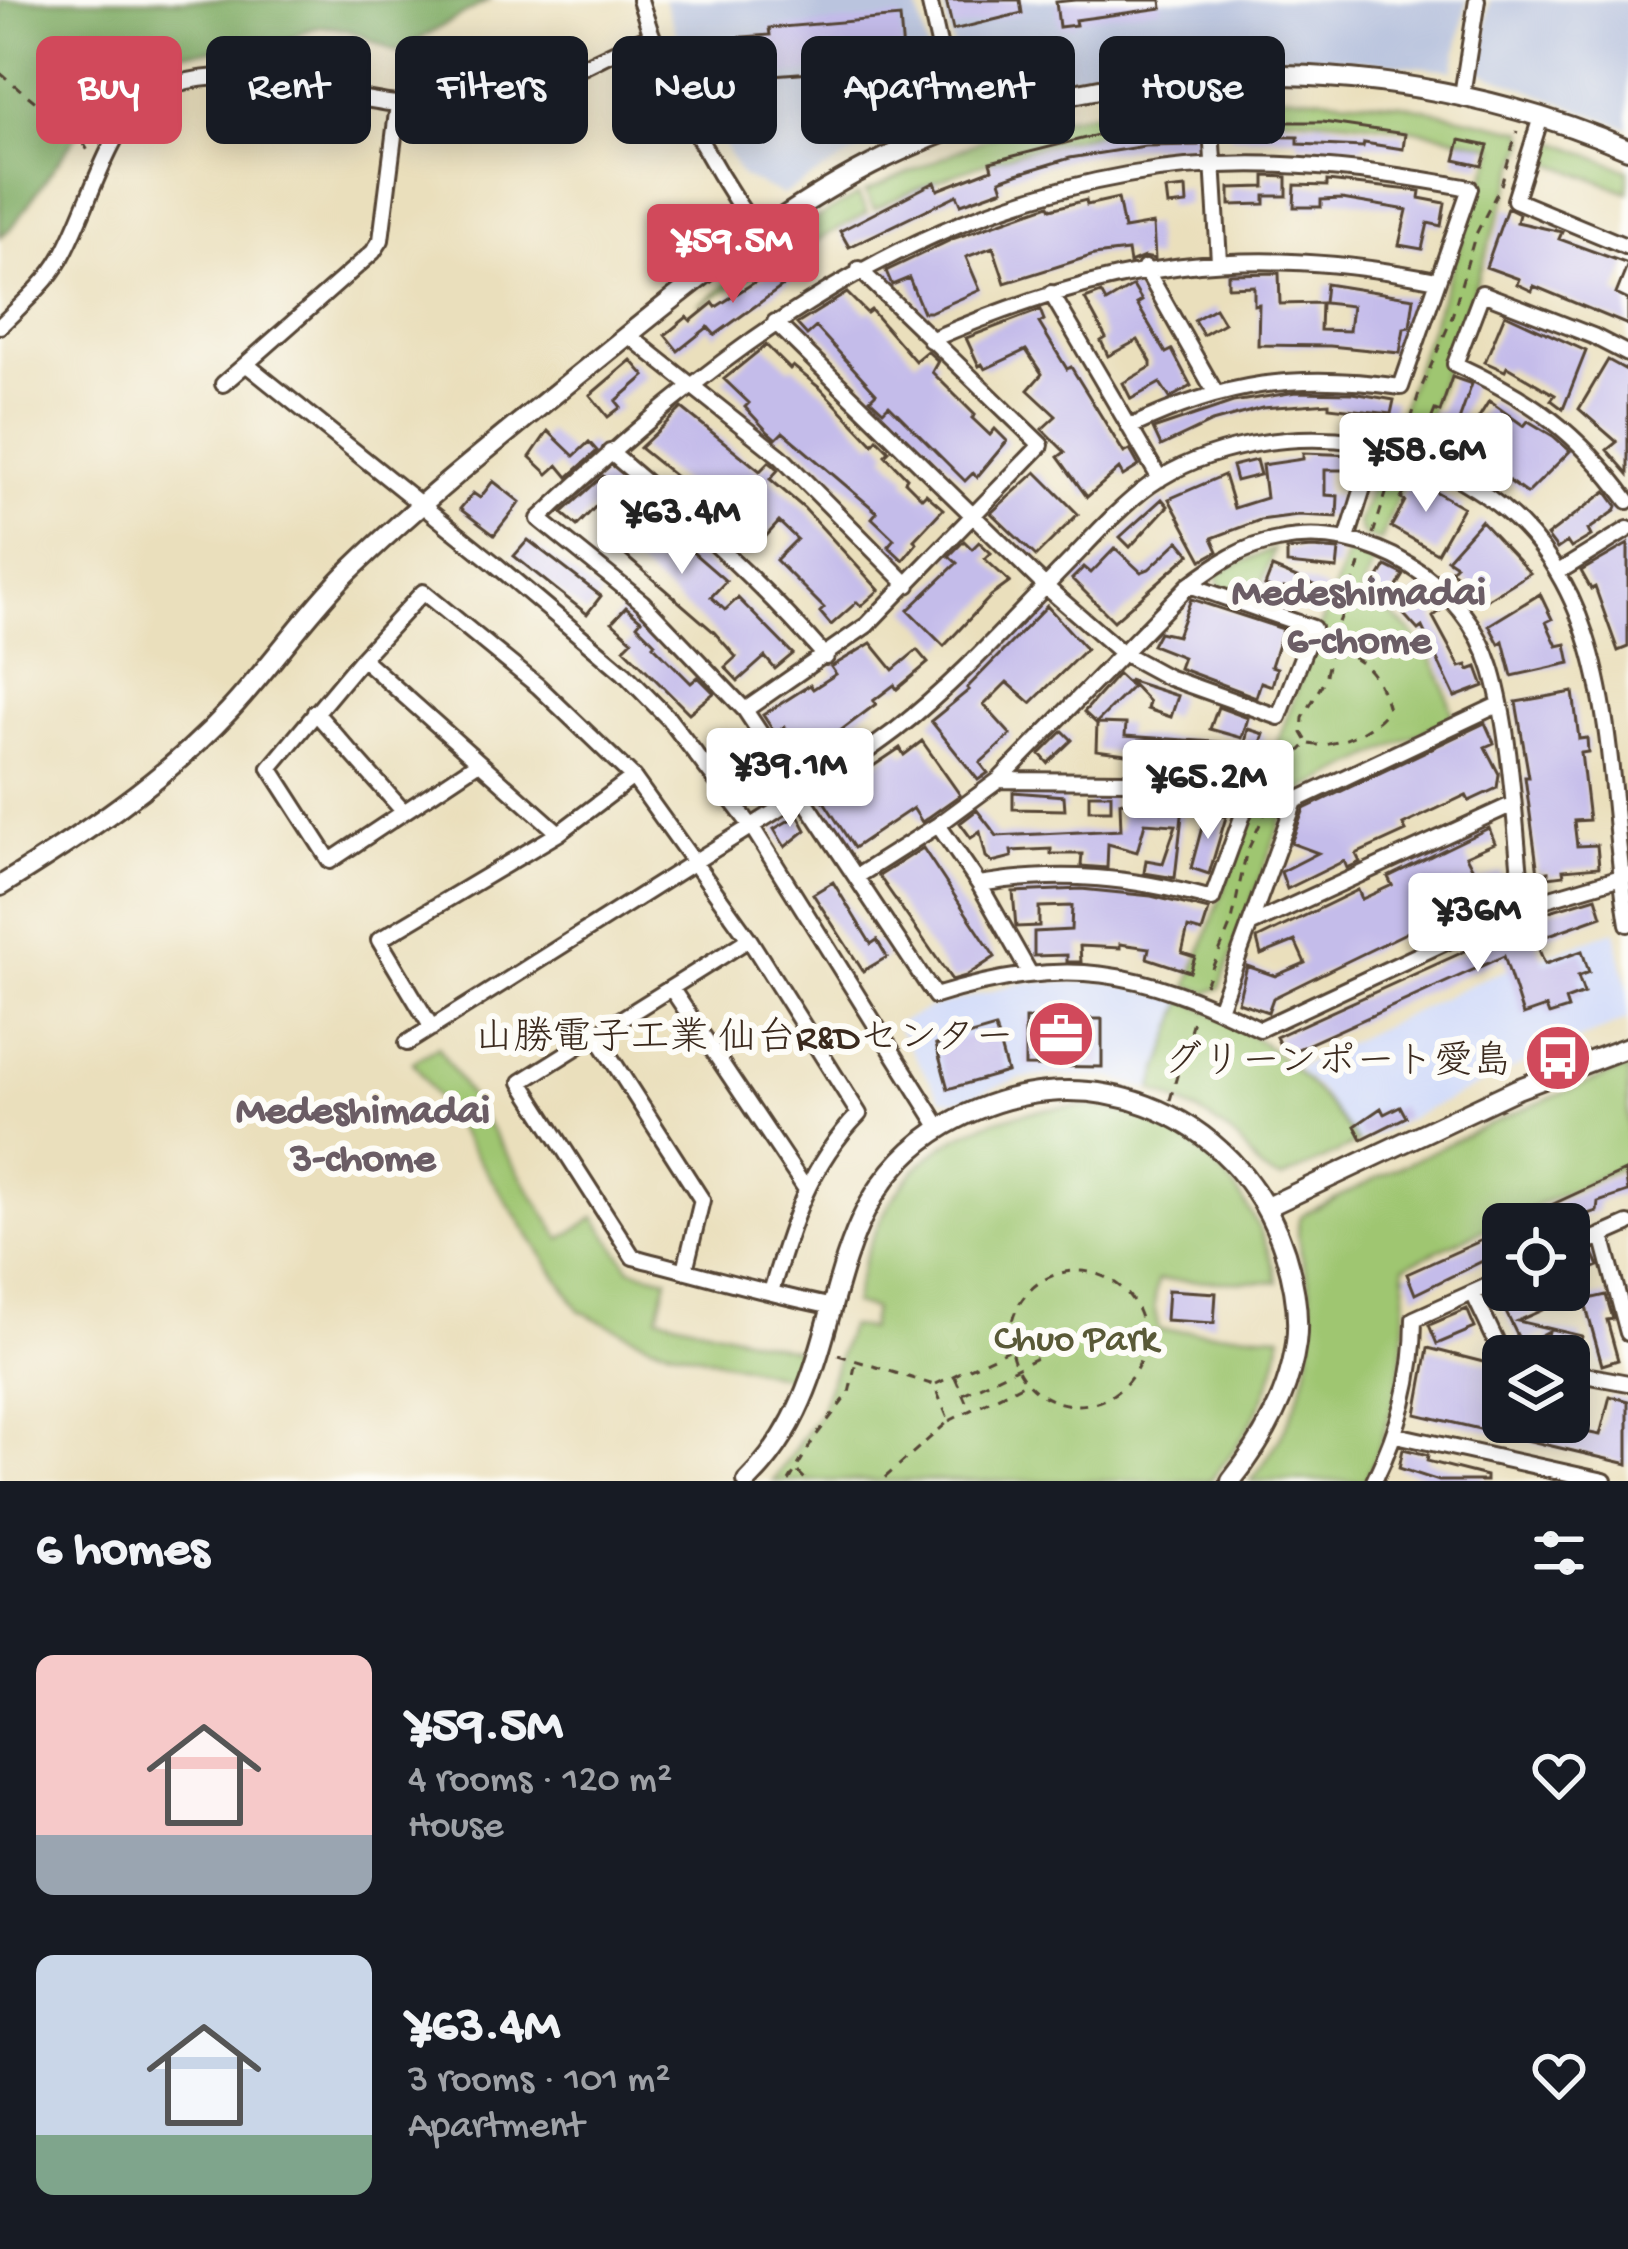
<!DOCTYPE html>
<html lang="en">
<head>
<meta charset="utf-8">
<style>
  :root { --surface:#171b24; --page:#20242c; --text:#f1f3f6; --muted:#9ea1a6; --accent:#d1495b }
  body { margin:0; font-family:"Gochi Hand","Klee One",sans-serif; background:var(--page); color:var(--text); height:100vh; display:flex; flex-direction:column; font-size:45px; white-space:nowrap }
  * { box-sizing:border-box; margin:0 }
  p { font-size:39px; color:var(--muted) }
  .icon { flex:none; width:66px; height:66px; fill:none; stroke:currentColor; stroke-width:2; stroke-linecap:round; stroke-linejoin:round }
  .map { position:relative; height:1481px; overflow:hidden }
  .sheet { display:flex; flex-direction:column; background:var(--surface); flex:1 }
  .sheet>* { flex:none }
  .hud { position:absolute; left:36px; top:36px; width:1557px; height:108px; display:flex; gap:24px }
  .buttons { position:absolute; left:1482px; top:1203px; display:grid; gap:24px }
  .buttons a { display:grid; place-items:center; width:108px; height:108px; border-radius:18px; background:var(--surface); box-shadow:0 6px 30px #0003; font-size:60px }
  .price { position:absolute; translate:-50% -102px; padding:0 27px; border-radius:12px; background:#fff; color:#222; font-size:39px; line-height:78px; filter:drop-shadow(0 3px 6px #0008) }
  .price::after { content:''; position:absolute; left:50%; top:72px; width:36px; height:27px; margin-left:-18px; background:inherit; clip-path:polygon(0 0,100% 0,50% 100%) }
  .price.selected { background:var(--accent); color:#fff }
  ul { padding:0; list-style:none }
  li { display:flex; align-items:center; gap:36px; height:300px; padding:0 36px }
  li span { display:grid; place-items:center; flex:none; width:336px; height:240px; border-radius:18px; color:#555 }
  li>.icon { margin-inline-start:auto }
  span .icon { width:144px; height:144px; fill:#fffc; stroke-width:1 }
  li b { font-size:51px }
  h2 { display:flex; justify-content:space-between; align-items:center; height:144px; padding:0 36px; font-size:51px }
  .chip { padding:0 42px; border-radius:18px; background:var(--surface); box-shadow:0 6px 30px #0003; font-size:42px; line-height:108px }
  .chip.selected { background:var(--accent); color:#fff }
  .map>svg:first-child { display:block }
  .built { fill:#d0daf9 }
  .industrial { fill:#bac4de }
  .green { fill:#9fc671; stroke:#6d7848; stroke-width:3 }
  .forest { fill:#7fab63; stroke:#5d6a40; stroke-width:3 }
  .building { fill:#c4bcea }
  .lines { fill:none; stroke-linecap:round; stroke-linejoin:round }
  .minor-casing { stroke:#554536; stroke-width:20 }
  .tertiary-casing { stroke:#554536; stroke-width:24 }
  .path { stroke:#554536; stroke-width:3; stroke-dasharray:9 9; stroke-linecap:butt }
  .minor { stroke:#fff; stroke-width:14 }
  .tertiary { stroke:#fff; stroke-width:18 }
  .labels { text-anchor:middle; stroke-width:12; stroke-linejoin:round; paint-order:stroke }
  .poi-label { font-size:39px; fill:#3b2a1e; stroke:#fdfcf7; text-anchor:end }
  .park-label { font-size:39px; fill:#595937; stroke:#fdfcf7 }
  .neighbourhood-label { font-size:42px; font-weight:bold; fill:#6b5d65; stroke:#fdfcf7 }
</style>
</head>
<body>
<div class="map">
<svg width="1628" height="1481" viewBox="0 0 1628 1481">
  <rect width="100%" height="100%" fill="#fdfcf7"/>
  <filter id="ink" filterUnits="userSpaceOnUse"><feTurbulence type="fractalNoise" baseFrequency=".00833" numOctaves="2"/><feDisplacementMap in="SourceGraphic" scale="24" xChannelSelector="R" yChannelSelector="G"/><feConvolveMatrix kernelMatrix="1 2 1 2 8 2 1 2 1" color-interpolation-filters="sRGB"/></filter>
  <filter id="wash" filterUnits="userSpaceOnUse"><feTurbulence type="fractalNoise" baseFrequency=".004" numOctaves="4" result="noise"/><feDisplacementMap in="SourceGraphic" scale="48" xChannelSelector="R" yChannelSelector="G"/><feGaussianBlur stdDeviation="2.7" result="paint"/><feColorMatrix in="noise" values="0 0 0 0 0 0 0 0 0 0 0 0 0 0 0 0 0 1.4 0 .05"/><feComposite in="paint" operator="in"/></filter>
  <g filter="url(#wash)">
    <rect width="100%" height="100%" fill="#eadfbc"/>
    <path class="built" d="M1615,930L1628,991V1019L1512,1069L1358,1143L1319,1090L1296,1068L1482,979Z
      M1027,982H1105L1184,1000L1152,1090L1112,1078L1050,1075L1018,1079L957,1101L941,1098L895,1024L934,1006Z"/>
    <path class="industrial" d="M664,0H916L940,104L936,114L877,140L782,195L741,176L703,106Z
      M942,0H1467L1453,70L1338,58L1225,54L1177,60L1144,58L974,102L966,98Z
      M1490,0H1628V128L1479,71Z"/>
    <path class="green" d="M1277,94L1401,104L1524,131L1526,141L1418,445L1391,436L1496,147C1405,124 1310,112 1216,118V101L1224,95Z
      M1192,97L1201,105L1202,118C1086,129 978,157 874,209L865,192L987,138L1043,121Z
      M1552,140L1628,170V192L1538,158L1545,142Z
      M858,195L867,213L699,305L796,230Z
      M1391,460L1409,465L1381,541L1363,535L1358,524L1380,464Z
      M1350,546L1376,556L1361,594C1415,627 1439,655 1453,717L1290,796L1220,988L1208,992L1188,986Z
      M1274,549L1256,600L1220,586L1217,573Z
      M1184,1000C1267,1037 1305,1071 1358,1143L1281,1179C1253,1171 1257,1160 1238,1141C1214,1118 1182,1103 1152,1090Z
      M438,1047L561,1239L595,1217L630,1269L667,1278L658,1316L804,1352L796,1379L651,1344L580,1311L413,1062Z
      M1628,1068V1164L1404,1266C1409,1348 1399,1406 1365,1481H1251C1294,1426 1320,1361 1310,1289C1306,1265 1293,1240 1300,1216C1408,1163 1515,1108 1628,1068Z
      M1092,1107C1192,1117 1254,1190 1278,1282L1158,1280L1154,1306L1159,1330L1281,1335C1274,1393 1247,1436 1210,1481H773L820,1412L849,1326L869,1329L873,1309L853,1304C879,1171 956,1106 1092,1107Z"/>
    <path class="forest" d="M0,0H489L396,52C352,32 325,11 282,45L142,56L119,75L13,226L0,237Z"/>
    <g id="blocks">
      <path class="building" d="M946,0H1020L1022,13L953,30Z
        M1075,0H1161L1162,8L1075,20L1076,25L1059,27L1056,2Z
        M900,17L904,65L734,78L731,38L770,35L769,28Z
        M1284,118V122H1323L1405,134L1403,149L1364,143L1363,147L1298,144V137L1230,136V119Z
        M1196,123L1198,145L1145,146L1070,158L1017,174L1000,180L1003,189L961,204L957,195L849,247L840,231L935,182L938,190L992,169L990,162L1121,129L1122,133Z
        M1460,140L1488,146L1482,166L1455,160Z
        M1265,176L1287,177V196H1265V204L1230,205V188L1265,187Z
        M1327,181L1420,191L1419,198L1445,203L1441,226L1428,223L1422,249L1399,245L1407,210L1342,199L1321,200V207H1294L1295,185L1327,186Z
        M1186,188L1187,204L1168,206L1166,190Z
        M1118,198L1124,229L1153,224L1155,259L1144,257L1130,263L1128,251L1094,255L1005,283L993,247L966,257L980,290L930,312H923L909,278L892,285L886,271L955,238L1049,205L1051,209L1086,200L1087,205Z
        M1507,208L1519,214L1517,222L1562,232L1559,239L1628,264L1616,294L1628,300V325L1534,286L1532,291L1517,284L1519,279L1486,267Z
        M792,258L801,273L715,335L708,327L678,351L665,335L687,317L691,321L713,303L716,307Z
        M1279,273L1280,304L1321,303L1320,330L1349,331L1352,306L1324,303L1326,284L1414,298L1410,327L1404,328L1400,353L1330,346L1258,345L1259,304L1254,305V286L1228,287V274Z
        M1133,286L1142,301L1137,304L1166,353L1172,350L1191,386L1170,398L1160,383L1131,399L1123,383L1151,367V362L1138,340L1108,356L1101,341L1106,338L1085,299L1101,293L1106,302Z
        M847,293L867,313L871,310L915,361L927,351L938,361L932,372L975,415L972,418L990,435L995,429L1007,441L977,477L973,473L965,481L889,405L883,411L870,399L876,393L816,327L807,335L797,324Z
        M1215,308L1224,323L1203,335L1194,320Z
        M1040,310L1044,320L1039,323L1067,369L1071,367L1124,453L1130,450L1139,466L1123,476L1119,469L1087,497L1058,457L1065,452L1042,429L1056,416L1028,390L1042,374L1026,350L985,369L982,364L979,366L966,338Z
        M1505,314L1586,351L1563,409L1551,400L1555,395L1507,367L1505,371L1485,362Z
        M766,345L790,369L793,366L821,389L873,444L877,439L889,451L885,455L907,478L905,481L922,498L926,494L943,509L914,540L917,543L903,560L888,546L894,539L872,518L877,512L783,432L776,439L768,432L745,407L749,403L724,379Z
        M631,360L645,376L616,401L621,407L608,417L590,395Z
        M1608,360L1628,371V474L1607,450L1617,442L1579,409Z
        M1452,377L1472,384L1452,440L1427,430L1435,410L1440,412Z
        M1296,392L1353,393L1394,400L1391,414L1329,407V403L1262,408L1212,422L1161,446L1153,429L1233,402Z
        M1489,401L1524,426L1528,421L1553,436L1570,451L1527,494L1476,457L1469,468L1457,461L1465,449L1461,446Z
        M682,408L760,471L769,462L773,465L778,470L770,479L804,508L879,590L861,606L857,602L831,625L820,612L824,608L776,560L797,539L779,522L759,544L640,448Z
        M548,431L574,456L589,442L597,451L568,477L558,465L548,474L530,457Z
        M1303,453L1356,455V470H1325V495L1338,496L1337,517L1298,515L1260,520L1212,538L1218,551L1202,560L1169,499L1224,475L1234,508L1266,498L1262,465L1303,459Z
        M1256,460L1260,475L1236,481L1232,466Z
        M1036,472L1078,514L1036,556L991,513Z
        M603,476L617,488L614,491L658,522L726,581L711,597L725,610L738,598L793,654L775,669L765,657L738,681L725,667L736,657L714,632L618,549L616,552L600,540L618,517L599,503L577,526L562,513Z
        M1421,477L1436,484L1433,490L1463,507L1437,553L1391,527L1405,501L1401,499L1410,481L1418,484Z
        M493,481L520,502L494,535L460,509L473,493L480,498Z
        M1606,491L1617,506L1615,511L1588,530L1591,536L1571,548L1567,542L1557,549L1547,536Z
        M1162,499L1168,506L1130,547L1120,537Z
        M1481,521L1530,573L1483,602L1465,578L1462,581L1451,570L1456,565L1447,559Z
        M528,540L601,596L587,614L514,556Z
        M964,541L972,549L979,542L991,553L985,559L1010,582L991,596L944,646L908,610L957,563L949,556Z
        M1179,541L1190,554L1114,621L1072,579L1084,567L1091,573L1115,548L1141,572L1149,569Z
        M1628,544V647L1618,651L1595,587L1591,589L1581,571Z
        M1312,548L1339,550L1337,569L1287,564V550Z
        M1386,566L1404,575L1386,604L1369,594Z
        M1272,568L1327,590L1321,604L1284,588L1282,592L1265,586Z
        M1422,588L1443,608L1433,617L1460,667L1467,665L1469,670L1477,667L1484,686L1455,697L1422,627L1418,630L1399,609Z
        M1540,594L1552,619L1546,622L1557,646L1566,644L1570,663L1512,676L1503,641L1499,644L1489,625Z
        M1191,599L1283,629L1271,666L1277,668L1272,686L1261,682L1256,697L1179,668L1183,657L1152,645L1159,632L1177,636Z
        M1047,606L1086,649L1031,703L1007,682L984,705L1011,735L980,763L988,773L978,780L931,721L969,690L967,688Z
        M626,607L641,620L637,625L655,643L653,645L691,683L698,677L714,693L689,713L624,648L632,640L612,622Z
        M871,643L893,670L917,650L928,663L897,689L894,685L873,701L876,704L803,759L784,727L775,733L763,715L810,685L813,689L836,674L831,667Z
        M1118,674L1132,687L1096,723L1084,712Z
        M1128,680L1178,696L1171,717L1147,709L1149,702Z
        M1573,692L1579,739L1587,738L1588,752L1581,753L1589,820L1574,821L1577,846L1597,845L1599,867L1563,870L1564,875L1548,877V872L1538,873L1525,777H1529L1516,702Z
        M1218,707L1248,718L1242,738L1210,729Z
        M1097,723L1126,724L1125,736L1245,744L1248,729L1264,734L1253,767L1261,770L1256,784L1242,780L1237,795L1224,791L1229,777L1170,760L1096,750Z
        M1485,723L1494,743L1485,747L1499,774L1497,788L1469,801L1466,795L1403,825L1406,831L1356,854L1360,862L1347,868L1344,861L1287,889L1281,872L1318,853L1291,843L1304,809Z
        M1063,731L1072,740L1048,763L1040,754Z
        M737,735L772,780L751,795L720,748Z
        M922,741L960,795L922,822L913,808L854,848L823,800L900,748L904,755Z
        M1013,792L1064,796L1065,810L1013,809Z
        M1089,794H1111V810H1089Z
        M1120,802L1183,807L1175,878L1144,873L1146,860L1163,863L1176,825L1145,823L1137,852L1108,844L1107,868L1081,866L1082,854H1051V849L1011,851L1012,857L992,862L986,857L980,832L971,838L960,823L977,810L997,836L1121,830Z
        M1206,812L1226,817L1209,874L1191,868Z
        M798,815L806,830L785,847L774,829Z
        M1489,828L1495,843L1466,856L1479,881L1500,872L1507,889L1492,899L1493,903L1460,918L1462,922L1449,928L1443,915L1348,961L1273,998L1268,1012L1238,1002L1247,966L1275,976L1305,963L1295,941L1261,955L1257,939L1358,890L1362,899L1392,885L1388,877Z
        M923,848L995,957L966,976L952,980L879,876Z
        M833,882L871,944L877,940L887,957L863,971L813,894Z
        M1081,889L1151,896L1209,910L1202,932L1188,928L1182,953L1195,957L1190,972L1147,958L1149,948L1120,944V948L1080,946L1081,962H1067V955L1034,956V932L1071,930L1072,906L1039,907V926L1016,927L1013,892Z
        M1596,897L1602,916L1535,940L1545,964L1582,951L1589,972L1578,976L1584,993L1565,1000L1568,1009L1549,1015L1546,1007L1523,1015L1504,956L1291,1052L1289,1048L1283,1051L1276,1037L1472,948L1471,945L1544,918L1543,913Z
        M1025,1019H1102V1067L1025,1066Z
        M995,1028L1007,1072L948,1089L936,1045Z
        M1400,1106L1406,1117L1362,1139L1355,1126L1381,1108L1384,1114Z
        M1625,1171L1628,1192L1598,1202L1597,1211L1557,1224H1541L1536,1212Z
        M1496,1234L1503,1251L1415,1294L1407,1274Z
        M1593,1253L1599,1266L1569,1278V1263Z
        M1168,1290L1216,1293L1214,1323L1166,1320Z
        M1506,1290H1527L1529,1294L1539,1290H1587L1518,1321L1582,1336L1579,1350L1564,1347L1562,1356H1543L1549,1331L1522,1345L1497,1294Z
        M1606,1295L1613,1319L1607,1320L1618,1360L1602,1365L1584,1300Z
        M1467,1309L1475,1328L1437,1344L1429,1325Z
        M1428,1348L1503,1367V1422H1534L1600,1435L1610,1396L1628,1401V1464L1416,1414Z
        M1403,1449L1428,1455L1427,1461L1486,1476V1481H1439L1399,1468Z"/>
    </g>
  </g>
  <g filter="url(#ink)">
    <use href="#blocks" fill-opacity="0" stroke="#554536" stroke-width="3"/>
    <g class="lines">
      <defs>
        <path id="minor" d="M640,0C665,83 710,164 759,235
          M929,0L958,128
          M1208,77L1219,261
          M1462,95L1477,0
          M398,104L381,240L373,252L246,364L495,564L624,673L668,718L752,827L940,1128
          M1541,117L1515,200L1628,247
          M1145,268L1215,392
          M1051,293L1160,479
          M775,322L1045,586L1121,652L1167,677L1279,717L1313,628L1189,585
          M0,326C20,306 47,283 61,258C85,217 107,133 140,105C205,47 321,96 397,104C444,108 499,102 542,85C579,71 613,50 650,36
          M628,335L781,457L908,585
          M930,340C1111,262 1243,242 1437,280
          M1628,354L1593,336L1482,293L1455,364C1531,399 1578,432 1628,501
          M223,384L246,364
          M1130,427C1225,382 1298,372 1401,387L1470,188C1358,167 1241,154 1127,175C892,216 708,360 539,519L642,602L745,710L935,996C1068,955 1138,969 1260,1029L1523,906L1628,875
          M610,452C687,517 760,581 826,657
          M1347,539L1376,446
          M1560,571L1628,529
          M362,658L479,762
          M745,710L867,625L1041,445L859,269
          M315,712L404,812
          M633,777L559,833L479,762L330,861L270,768L362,658L423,592L538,686L633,777L749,939
          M938,825L979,884L1030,974
          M856,877L938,825L999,780L1189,585C1217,564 1243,546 1278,540C1368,521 1466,582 1492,670C1512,737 1515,834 1523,906
          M979,884C1061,870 1132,877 1212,899L1245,809L1171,788L1129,781L999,780
          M1252,924L1511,805
          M671,988L805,1188
          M1219,1009L1295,801L1500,704
          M432,1028L379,940L559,833
          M596,1035L702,1200L685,1270
          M407,1043C502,984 596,924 691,864C759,821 831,779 896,730C960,680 1014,618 1071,560C1096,534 1121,506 1150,485C1207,445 1291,432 1359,442C1401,448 1440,466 1476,489C1625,583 1603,771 1628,924
          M1602,1235L1628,1333
          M1569,1250L1628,1224
          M771,1292C791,1224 809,1165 859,1114L749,939L521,1082L633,1257C700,1274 767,1294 834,1307
          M1473,1293L1503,1356
          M1569,1372L1628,1383
          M1396,1435L1604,1481
          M1374,1481C1399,1429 1414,1378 1414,1319L1503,1279"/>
        <path id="tertiary" d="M0,886C81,836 164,781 229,711C270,667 305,615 348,572C421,501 503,436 582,372C674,298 766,219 871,165C1101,47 1393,48 1628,149
          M1267,1207L1517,1089L1628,1047
          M747,1481C858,1373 806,1207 946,1125C1077,1048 1238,1107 1285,1253C1294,1282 1300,1312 1296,1343C1289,1395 1263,1441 1231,1481"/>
      </defs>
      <use href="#minor" class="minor-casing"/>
      <use href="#tertiary" class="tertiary-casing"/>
      <path class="path" d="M0,73L81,139L91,156
        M1406,437L1419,393L1451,320L1475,236L1501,185L1517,131
        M1373,534L1394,469
        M1310,744C1332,750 1378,728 1388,709C1379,677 1368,660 1335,651
        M1205,985L1232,921L1246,854L1289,762L1308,743L1302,733L1303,718L1325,679L1336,631L1362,559
        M1170,1100L1194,1017
        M1010 1338a67 67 0 1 1 134 0a67 67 0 1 1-134 0Z
        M838,1355L934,1385L949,1421L881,1481
        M955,1377L970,1411
        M936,1384L1008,1350
        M963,1394L1053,1350
        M949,1421L1025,1383
        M798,1472L807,1481
        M789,1481L815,1437L849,1393L856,1362"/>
      <use href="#minor" class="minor"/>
      <use href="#tertiary" class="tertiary"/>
    </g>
  </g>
  <defs>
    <symbol id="office-disc" viewBox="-11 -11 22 22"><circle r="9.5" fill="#d1495b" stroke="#fdfcf7"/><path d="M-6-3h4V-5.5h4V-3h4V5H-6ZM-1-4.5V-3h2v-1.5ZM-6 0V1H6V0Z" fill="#fff"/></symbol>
    <symbol id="bus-disc" viewBox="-11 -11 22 22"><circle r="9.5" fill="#d1495b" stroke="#fdfcf7"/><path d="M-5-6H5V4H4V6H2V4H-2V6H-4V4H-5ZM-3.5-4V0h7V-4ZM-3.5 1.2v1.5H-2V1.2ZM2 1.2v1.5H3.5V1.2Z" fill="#fff"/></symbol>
  </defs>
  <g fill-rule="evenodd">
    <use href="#office-disc" x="1023" y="996" width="76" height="76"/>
    <use href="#bus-disc" x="1520" y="1020" width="76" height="76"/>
  </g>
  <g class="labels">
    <g class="poi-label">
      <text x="1014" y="1048">山勝電子工業 仙台R&amp;Dセンター</text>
      <text x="1512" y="1072">グリーンポート愛島</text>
    </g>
    <g class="park-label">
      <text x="1076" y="1349">Chuo Park</text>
    </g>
    <g class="neighbourhood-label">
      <text x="1359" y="603">Medeshimadai<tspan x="1359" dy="48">6-chome</tspan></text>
      <text x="363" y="1121">Medeshimadai<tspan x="363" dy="48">3-chome</tspan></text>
    </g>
  </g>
</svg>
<div class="buttons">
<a><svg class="icon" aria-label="locate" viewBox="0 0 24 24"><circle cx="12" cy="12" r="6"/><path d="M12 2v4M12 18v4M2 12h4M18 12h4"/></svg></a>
<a><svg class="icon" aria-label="layers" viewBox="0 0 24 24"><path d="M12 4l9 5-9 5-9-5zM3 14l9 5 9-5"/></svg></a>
</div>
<b class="price selected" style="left:733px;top:306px">¥59.5M</b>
<b class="price" style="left:1426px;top:515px">¥58.6M</b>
<b class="price" style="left:682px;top:577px">¥63.4M</b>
<b class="price" style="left:790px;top:830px">¥39.1M</b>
<b class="price" style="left:1208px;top:842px">¥65.2M</b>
<b class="price" style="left:1478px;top:975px">¥36M</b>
<div class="hud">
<a class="chip selected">Buy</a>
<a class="chip">Rent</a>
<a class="chip">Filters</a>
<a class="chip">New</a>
<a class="chip">Apartment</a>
<a class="chip">House</a>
</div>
</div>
<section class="sheet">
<h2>6 homes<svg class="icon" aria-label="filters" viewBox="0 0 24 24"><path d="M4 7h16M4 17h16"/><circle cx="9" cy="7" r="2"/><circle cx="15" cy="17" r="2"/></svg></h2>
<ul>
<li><span style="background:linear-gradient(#f6c9c9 75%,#9aa5b1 0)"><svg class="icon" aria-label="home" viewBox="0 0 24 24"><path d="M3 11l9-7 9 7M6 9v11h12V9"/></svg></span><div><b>¥59.5M</b><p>4 rooms · 120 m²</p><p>House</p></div><svg class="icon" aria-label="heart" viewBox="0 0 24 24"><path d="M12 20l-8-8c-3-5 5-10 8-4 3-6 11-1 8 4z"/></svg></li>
<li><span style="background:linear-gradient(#c9d6e8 75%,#7fa58c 0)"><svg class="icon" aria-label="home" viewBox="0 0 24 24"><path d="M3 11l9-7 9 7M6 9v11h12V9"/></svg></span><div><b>¥63.4M</b><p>3 rooms · 101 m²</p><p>Apartment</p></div><svg class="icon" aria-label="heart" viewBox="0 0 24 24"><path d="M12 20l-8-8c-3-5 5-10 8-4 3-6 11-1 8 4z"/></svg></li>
</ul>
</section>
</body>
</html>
